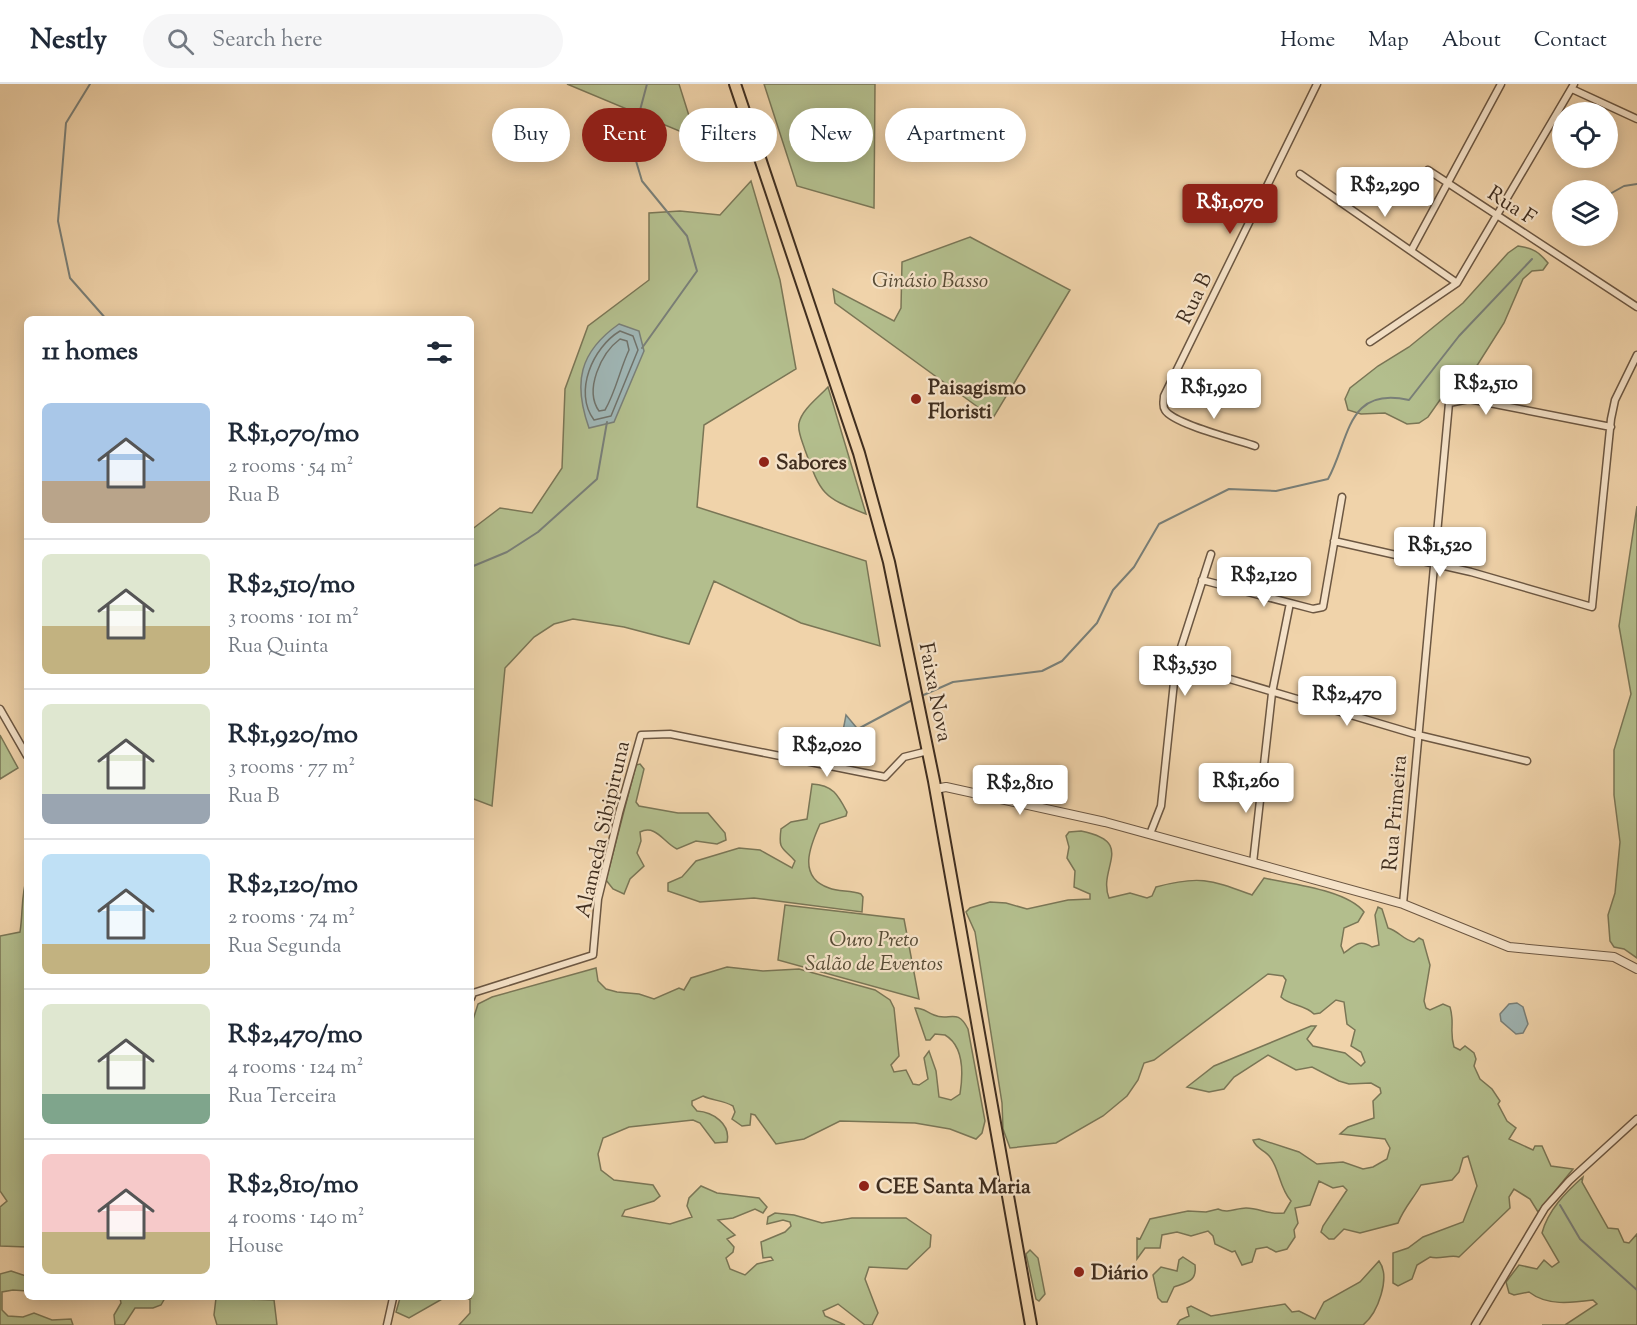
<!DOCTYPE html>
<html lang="en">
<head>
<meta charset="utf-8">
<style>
  :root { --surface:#fff; --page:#f6f6f7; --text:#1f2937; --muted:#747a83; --line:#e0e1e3; --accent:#8f2418 }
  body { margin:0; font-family:"Sorts Mill Goudy",serif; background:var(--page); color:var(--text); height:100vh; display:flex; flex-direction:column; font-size:22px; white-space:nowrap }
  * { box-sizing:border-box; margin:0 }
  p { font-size:20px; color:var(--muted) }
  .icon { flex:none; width:33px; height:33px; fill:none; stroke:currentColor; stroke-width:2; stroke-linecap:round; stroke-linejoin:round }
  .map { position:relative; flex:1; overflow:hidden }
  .side { position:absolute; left:24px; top:232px; width:450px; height:984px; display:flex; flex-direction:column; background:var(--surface); border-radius:9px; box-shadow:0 3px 15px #0003 }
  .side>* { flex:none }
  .guide { position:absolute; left:492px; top:24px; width:570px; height:54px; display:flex; gap:12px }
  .fabs { position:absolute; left:1552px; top:18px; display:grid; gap:12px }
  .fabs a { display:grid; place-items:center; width:66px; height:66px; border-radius:50%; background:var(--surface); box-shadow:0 3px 15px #0003; font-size:30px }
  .price { position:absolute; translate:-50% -51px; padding:0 14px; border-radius:6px; background:#fff; color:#222; font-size:20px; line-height:39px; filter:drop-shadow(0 2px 3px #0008) }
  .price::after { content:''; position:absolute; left:50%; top:36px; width:18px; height:14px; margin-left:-9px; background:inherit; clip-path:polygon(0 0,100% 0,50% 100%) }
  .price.current { background:var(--accent); color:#fff }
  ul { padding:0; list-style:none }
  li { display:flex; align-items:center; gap:18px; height:150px; padding:0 18px }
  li+li { border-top:2px solid var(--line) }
  li span { display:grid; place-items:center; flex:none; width:168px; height:120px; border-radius:9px; color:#555 }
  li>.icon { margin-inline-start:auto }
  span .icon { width:72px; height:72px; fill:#fffc; stroke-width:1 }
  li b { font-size:26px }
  h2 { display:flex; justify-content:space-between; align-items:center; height:72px; padding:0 18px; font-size:26px }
  .pill { padding:0 21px; border-radius:27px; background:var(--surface); box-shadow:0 3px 15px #0003; font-size:21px; line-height:54px }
  .pill.current { background:var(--accent); color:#fff }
  header { display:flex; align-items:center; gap:36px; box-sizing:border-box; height:84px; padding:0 30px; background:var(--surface); border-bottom:2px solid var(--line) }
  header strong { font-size:28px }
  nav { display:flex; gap:33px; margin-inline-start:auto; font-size:21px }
  .search { width:420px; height:54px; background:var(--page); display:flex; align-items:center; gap:15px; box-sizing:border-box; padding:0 21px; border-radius:33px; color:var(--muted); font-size:22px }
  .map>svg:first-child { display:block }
  .green { fill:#b3be8d; stroke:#7a7656; stroke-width:1.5 }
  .water { fill:#9fb5b4; stroke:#797f78; stroke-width:1.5 }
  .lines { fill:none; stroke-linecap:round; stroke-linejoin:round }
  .shore { stroke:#70726a; stroke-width:1.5 }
  .stream { stroke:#797f78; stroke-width:2 }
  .minor-casing { stroke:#6c5742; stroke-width:9 }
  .tertiary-casing { stroke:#6c5742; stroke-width:10 }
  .trunk-casing { stroke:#402e1f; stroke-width:14 }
  .minor { stroke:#f5e2c8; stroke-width:6 }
  .tertiary { stroke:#f5e2c8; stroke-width:8 }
  .trunk { stroke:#f0d3aa; stroke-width:10 }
  .poi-dot { fill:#8f2418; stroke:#f5e2c8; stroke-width:2 }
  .labels { text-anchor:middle; stroke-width:4.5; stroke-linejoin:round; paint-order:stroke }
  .street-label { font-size:21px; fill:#402e1f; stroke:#f5e2c8 }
  .park-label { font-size:21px; font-style:italic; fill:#574b35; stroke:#f5e2c8 }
  .poi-label { font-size:21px; font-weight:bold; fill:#402e1f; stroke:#f5e2c8; text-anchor:start }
</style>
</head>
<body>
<header>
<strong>Nestly</strong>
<div class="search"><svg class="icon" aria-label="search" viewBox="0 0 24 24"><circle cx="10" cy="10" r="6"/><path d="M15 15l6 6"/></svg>Search here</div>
<nav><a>Home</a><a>Map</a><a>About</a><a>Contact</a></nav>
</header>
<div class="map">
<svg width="1637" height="1241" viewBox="0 0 1637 1241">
  <rect width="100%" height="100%" fill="#f0d3aa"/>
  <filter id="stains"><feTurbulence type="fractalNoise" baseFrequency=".00333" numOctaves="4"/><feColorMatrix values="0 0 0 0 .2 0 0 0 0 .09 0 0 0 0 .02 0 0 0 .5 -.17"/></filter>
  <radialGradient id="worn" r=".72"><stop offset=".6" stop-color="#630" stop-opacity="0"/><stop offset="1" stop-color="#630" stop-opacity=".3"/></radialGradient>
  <path class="green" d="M567,0H679L696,54Z
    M764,0H875L874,124L797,102Z
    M751,97L780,196L796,285L704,341L697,423L866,477L880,562L801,539L714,497L689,560L624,543L573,535L554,540L534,553L505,584L492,722L471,714V446L500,424L532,429L562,384L565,305L588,242L649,196V129L680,127L720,131Z
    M970,153L1070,206L993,334L835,219L833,205L894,237L901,224L902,178Z
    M1518,162C1533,164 1539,168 1548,179L1543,186L1532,187L1523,195L1504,239L1478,280L1469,292L1442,313L1428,333L1419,339L1407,340L1385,329L1361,330L1348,326L1345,315L1350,304L1378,282L1409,263L1463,219L1508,169Z
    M828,303L866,430C822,413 821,410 805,366C803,359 797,347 799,339C802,325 819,313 828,303Z
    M1637,422V874L1624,865L1614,863L1610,857L1608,831L1615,809L1620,758L1614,711V666L1631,610L1619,542Z
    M0,651L18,684L0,695Z
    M640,680L644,685L636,718L639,722L678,729H708L725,749L726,756L717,760L696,757L677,765C664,759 656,740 640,748L641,757L637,769L644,782L630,795L624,810L613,805L606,796L636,681Z
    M812,700C833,701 838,711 847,728L846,732L820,740C810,762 797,793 829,804C839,808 850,806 861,810L863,813L862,828L754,814L700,818L668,807V799L682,793L696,777L739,764L760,766L792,784L795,777C783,763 778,767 781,745L791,738L807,735Z
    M1081,747C1137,758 1097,784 1109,814L1130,809L1147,814L1152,812L1156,803C1200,791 1211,796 1252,811L1264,794C1291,800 1347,806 1364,828L1358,838L1344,844L1341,862L1344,869C1355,861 1360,855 1372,863L1379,861L1375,831L1378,823L1382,825L1388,844C1399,847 1403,856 1414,858L1419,854L1423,856L1430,881L1424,917L1426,924L1430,926L1443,920L1450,923C1455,940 1449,946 1454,963L1460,966L1465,962L1474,969L1476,975L1474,982L1480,995L1492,1005L1500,1017L1498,1020L1507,1037L1516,1044L1509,1055L1533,1066L1535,1062H1542L1551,1082L1573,1085L1538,1128L1530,1115L1514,1105L1509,1113L1510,1124L1459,1173C1450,1170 1440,1176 1430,1173L1417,1181L1412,1195L1398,1202L1393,1199V1169L1408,1164L1423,1153L1463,1138L1477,1102L1468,1072L1463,1074L1459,1088L1452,1096L1421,1101C1413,1115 1404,1124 1398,1139L1360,1149L1344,1145L1334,1155H1329L1321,1148L1323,1142L1347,1106L1343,1102L1333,1104L1319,1097L1310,1121L1295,1124L1298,1139L1294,1146L1295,1153L1287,1165L1276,1168L1267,1163L1256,1165L1252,1178L1242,1181L1235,1167L1232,1168L1215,1160L1213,1152L1208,1147L1191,1152L1177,1148L1162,1151L1160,1164H1145L1137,1175V1154L1140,1155L1150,1135L1188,1127L1206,1128L1218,1125C1228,1130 1236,1124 1246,1124C1260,1124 1268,1131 1284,1129L1291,1117C1279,1103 1280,1086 1270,1073C1265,1066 1256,1065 1253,1056L1259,1055L1299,1068L1317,1080L1343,1078L1363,1085L1373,1083L1387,1075L1390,1064L1385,1055L1340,1050L1348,1043L1374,1034L1373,1017L1381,1009L1380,1004L1371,999L1349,1000L1339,997L1312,983L1296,986L1268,971L1234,993L1224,1005L1209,1008L1187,1003L1214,982L1311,942H1316L1307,955L1313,962L1345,969L1361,982L1365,978L1361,968L1351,962L1355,946L1347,940L1344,918L1336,916L1320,929L1314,930C1304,920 1290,922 1281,913L1286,896L1283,892L1268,890L1154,976L1144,979L1138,996L1127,1012L1103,1032L1056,1059L1010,1064L1003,1045L1002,1019L975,848L966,828L970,824L990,818L1006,819L1027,825L1068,816L1090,815V810L1074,803L1075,787L1067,774L1069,763L1066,752L1069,748Z
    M27,793V1163L0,1162V1123L7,1117L0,1107V852L20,848C23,830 21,810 27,793Z
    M785,821L904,835L919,915L778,876Z
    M727,883L763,887L799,885L875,906L890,916L894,924L899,972L891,981L894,988L906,986L913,1000L919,1001L928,995L924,974L929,967L936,987L939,1013L951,1016L960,1010C963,991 964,962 945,951L935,950L930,956H926L915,924C924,924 926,928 934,931C949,938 957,923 968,945L985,1037L982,1049L976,1055L950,1045L915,1039L840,1037L804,1055L776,1060L755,1031L751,1030L750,1041L742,1042L732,1035L735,1028L733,1022C723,1016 713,1017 703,1012L692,1017V1021L697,1027C713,1028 731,1040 727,1058L715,1059L700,1039L693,1036L629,1043L603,1054L598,1070L601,1086L614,1096L653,1101L660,1112L654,1117L625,1126L622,1132L670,1140L692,1133L687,1122L689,1114L701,1102L717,1109L759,1114L767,1123L763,1129L755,1125L733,1134L718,1136L735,1151L727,1155L734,1163L733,1168L726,1174L730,1185L745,1191L757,1180L773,1176L771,1173L763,1174L761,1158L785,1148L791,1142L790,1138L783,1136L767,1140L768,1133L775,1129L794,1131L822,1139L852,1134H906L931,1151L930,1163L907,1185L869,1183L865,1195L878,1229L872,1241H865L838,1220L823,1227L825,1232L845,1241H459L470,1229V1216L467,1214H471V942L478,920L492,913L596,884L598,897L606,905L617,908L639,910L654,915L679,904L684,906L691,894Z
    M1583,1093L1582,1098L1608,1144L1618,1145L1624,1158L1629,1159L1637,1150V1241H1542H1565L1597,1220L1593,1216C1571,1219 1547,1222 1529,1208L1514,1211L1509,1209L1506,1198L1519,1181L1537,1185L1544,1176L1552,1183L1559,1178L1542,1149C1548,1126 1566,1108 1583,1093Z
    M1030,1166L1038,1174L1045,1210L1039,1217L1036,1215L1026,1170Z
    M1183,1173L1195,1181C1197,1197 1188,1198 1174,1203L1167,1218H1162L1158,1214L1153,1191L1161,1183L1177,1187L1179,1176Z
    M1379,1177C1391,1193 1378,1229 1363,1241H1177L1180,1236L1189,1232L1187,1224L1191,1222L1211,1232L1285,1220L1292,1228L1299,1227L1315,1235L1324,1218L1360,1198Z
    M11,1187L26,1192L27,1207L13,1206L2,1208V1226L8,1232L23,1233L34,1229L52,1236L71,1235L73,1241H0V1190Z
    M120,1214H165L161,1221L153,1224H135L124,1241H115L114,1231L121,1219Z
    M216,1214L274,1216L277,1241H217L214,1231Z
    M400,1214H444L409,1234L396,1228Z"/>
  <path class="water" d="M619,240L639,247L644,267L614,338L589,344C573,299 579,268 619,240Z
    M846,631L861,649L859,670L834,662L843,647Z
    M1517,919L1523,923L1528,940L1523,949L1516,950L1501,937L1500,930L1509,920Z"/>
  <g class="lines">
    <path class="shore" d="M620,247L633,252L638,266L611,332L594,336C573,308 593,263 620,247Z
      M620,255L627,257L629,266C620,285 616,307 605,326L599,327C584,306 601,269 620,255Z"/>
    <path class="stream" d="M90,0L66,39L58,137L70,194L107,236
      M1608,111L1624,102L1637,100
      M642,264L697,187L687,152L642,97L631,60L647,0
      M471,483L507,468L538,448L597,395L607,338
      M919,613L953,598L1042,587L1062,577L1097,539L1113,506L1134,483L1159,440L1229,405L1276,407L1328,395C1350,355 1346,302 1409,316L1459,252L1532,175
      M856,646L914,615
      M1560,1121L1580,1155L1637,1206"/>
    <defs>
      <path id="minor" d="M1572,5L1637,35
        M1428,86L1637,223
        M1300,90L1457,199
        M1411,167L1501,0
        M1370,258L1457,199L1574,0
        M1255,362C1238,356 1173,340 1165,326C1162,322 1164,317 1164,312L1317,0
        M1334,457L1471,488L1592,523L1611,335L1615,316L1637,271
        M1202,496L1313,525L1323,523L1342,413
        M1176,579L1418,651L1527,677
        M0,625L27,672
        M1150,750L1161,722L1176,579L1211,470
        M1253,779L1272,609L1290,519
        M1403,820L1449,319L1469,315L1611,343
        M471,914L473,909L593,871L598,815L619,729L641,651L670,650L885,693L904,673L928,667
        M387,1241L393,1214
        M1475,1241L1545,1124L1569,1097L1637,1035"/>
      <path id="tertiary" d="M935,705L946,703L1105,738L1403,820L1509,863L1614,873L1637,885"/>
      <path id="trunk" d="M735,0L859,369L889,478L934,697L1031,1241"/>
    </defs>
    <use href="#minor" class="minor-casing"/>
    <use href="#tertiary" class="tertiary-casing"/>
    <use href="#trunk" class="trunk-casing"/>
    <use href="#minor" class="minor"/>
    <use href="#tertiary" class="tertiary"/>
    <use href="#trunk" class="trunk"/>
  </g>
  <g class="poi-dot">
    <circle cx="916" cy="315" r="6"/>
    <circle cx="764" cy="378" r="6"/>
    <circle cx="864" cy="1102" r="6"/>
    <circle cx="1079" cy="1188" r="6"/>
  </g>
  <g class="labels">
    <g class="street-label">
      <text transform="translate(1512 121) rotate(33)" y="7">Rua F</text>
      <text transform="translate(1194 214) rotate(-64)" y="7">Rua B</text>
      <text transform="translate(936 608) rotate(79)" y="7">Faixa Nova</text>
      <text transform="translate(1394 729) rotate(-85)" y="7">Rua Primeira</text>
      <text transform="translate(602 745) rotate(-77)" y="7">Alameda Sibipiruna</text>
    </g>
    <g class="park-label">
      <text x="930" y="203">Ginásio Basso</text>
      <text x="874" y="862">Ouro Preto<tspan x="874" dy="24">Salão de Eventos</tspan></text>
    </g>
    <g class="poi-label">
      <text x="928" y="310">Paisagismo<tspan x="928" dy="24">Floristi</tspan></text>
      <text x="776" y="385">Sabores</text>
      <text x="876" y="1109">CEE Santa Maria</text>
      <text x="1091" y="1195">Diário</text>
    </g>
  </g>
  <rect width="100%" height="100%" filter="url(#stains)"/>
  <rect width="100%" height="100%" fill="url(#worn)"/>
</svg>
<div class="fabs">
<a><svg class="icon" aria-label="locate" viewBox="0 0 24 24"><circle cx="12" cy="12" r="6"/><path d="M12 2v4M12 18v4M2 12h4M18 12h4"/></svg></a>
<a><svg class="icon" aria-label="layers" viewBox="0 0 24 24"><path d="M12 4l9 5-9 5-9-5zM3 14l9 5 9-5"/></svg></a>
</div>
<b class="price" style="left:1385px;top:134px">R$2,290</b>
<b class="price current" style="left:1230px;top:151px">R$1,070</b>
<b class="price" style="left:1486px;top:332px">R$2,510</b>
<b class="price" style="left:1214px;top:336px">R$1,920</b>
<b class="price" style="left:1440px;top:494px">R$1,520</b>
<b class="price" style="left:1264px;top:524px">R$2,120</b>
<b class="price" style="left:1185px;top:613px">R$3,530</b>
<b class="price" style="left:1347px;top:643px">R$2,470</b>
<b class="price" style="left:827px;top:694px">R$2,020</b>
<b class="price" style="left:1246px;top:730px">R$1,260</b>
<b class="price" style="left:1020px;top:732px">R$2,810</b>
<div class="guide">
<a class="pill">Buy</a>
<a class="pill current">Rent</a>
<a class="pill">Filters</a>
<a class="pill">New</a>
<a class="pill">Apartment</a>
</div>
<section class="side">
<h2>11 homes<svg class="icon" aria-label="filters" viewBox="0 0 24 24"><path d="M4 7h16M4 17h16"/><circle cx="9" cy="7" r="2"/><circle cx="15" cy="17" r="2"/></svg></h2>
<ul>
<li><span style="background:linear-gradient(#a9c7e8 65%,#b9a48a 0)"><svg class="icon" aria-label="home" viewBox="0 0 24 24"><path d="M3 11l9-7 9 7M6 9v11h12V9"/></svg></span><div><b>R$1,070/mo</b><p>2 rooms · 54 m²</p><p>Rua B</p></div></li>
<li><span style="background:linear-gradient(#dfe7d0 60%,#c2b280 0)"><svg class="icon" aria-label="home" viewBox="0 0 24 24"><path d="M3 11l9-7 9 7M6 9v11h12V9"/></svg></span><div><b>R$2,510/mo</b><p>3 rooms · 101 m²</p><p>Rua Quinta</p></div></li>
<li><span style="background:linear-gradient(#dfe7d0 75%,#9aa5b1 0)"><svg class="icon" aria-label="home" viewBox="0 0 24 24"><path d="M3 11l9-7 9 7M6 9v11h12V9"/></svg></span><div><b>R$1,920/mo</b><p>3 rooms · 77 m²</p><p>Rua B</p></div></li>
<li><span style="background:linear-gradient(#bfe0f5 75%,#c2b280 0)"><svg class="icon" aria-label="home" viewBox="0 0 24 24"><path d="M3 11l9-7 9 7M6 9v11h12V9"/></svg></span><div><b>R$2,120/mo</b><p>2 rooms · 74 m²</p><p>Rua Segunda</p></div></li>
<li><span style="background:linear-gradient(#dfe7d0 75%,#7fa58c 0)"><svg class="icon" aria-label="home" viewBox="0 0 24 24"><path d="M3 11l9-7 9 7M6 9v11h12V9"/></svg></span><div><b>R$2,470/mo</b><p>4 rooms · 124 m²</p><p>Rua Terceira</p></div></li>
<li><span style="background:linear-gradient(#f6c9c9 65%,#c2b280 0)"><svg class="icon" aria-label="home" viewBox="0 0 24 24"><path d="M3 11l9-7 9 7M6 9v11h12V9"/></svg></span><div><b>R$2,810/mo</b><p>4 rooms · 140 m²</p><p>House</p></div></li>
</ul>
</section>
</div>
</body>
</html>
